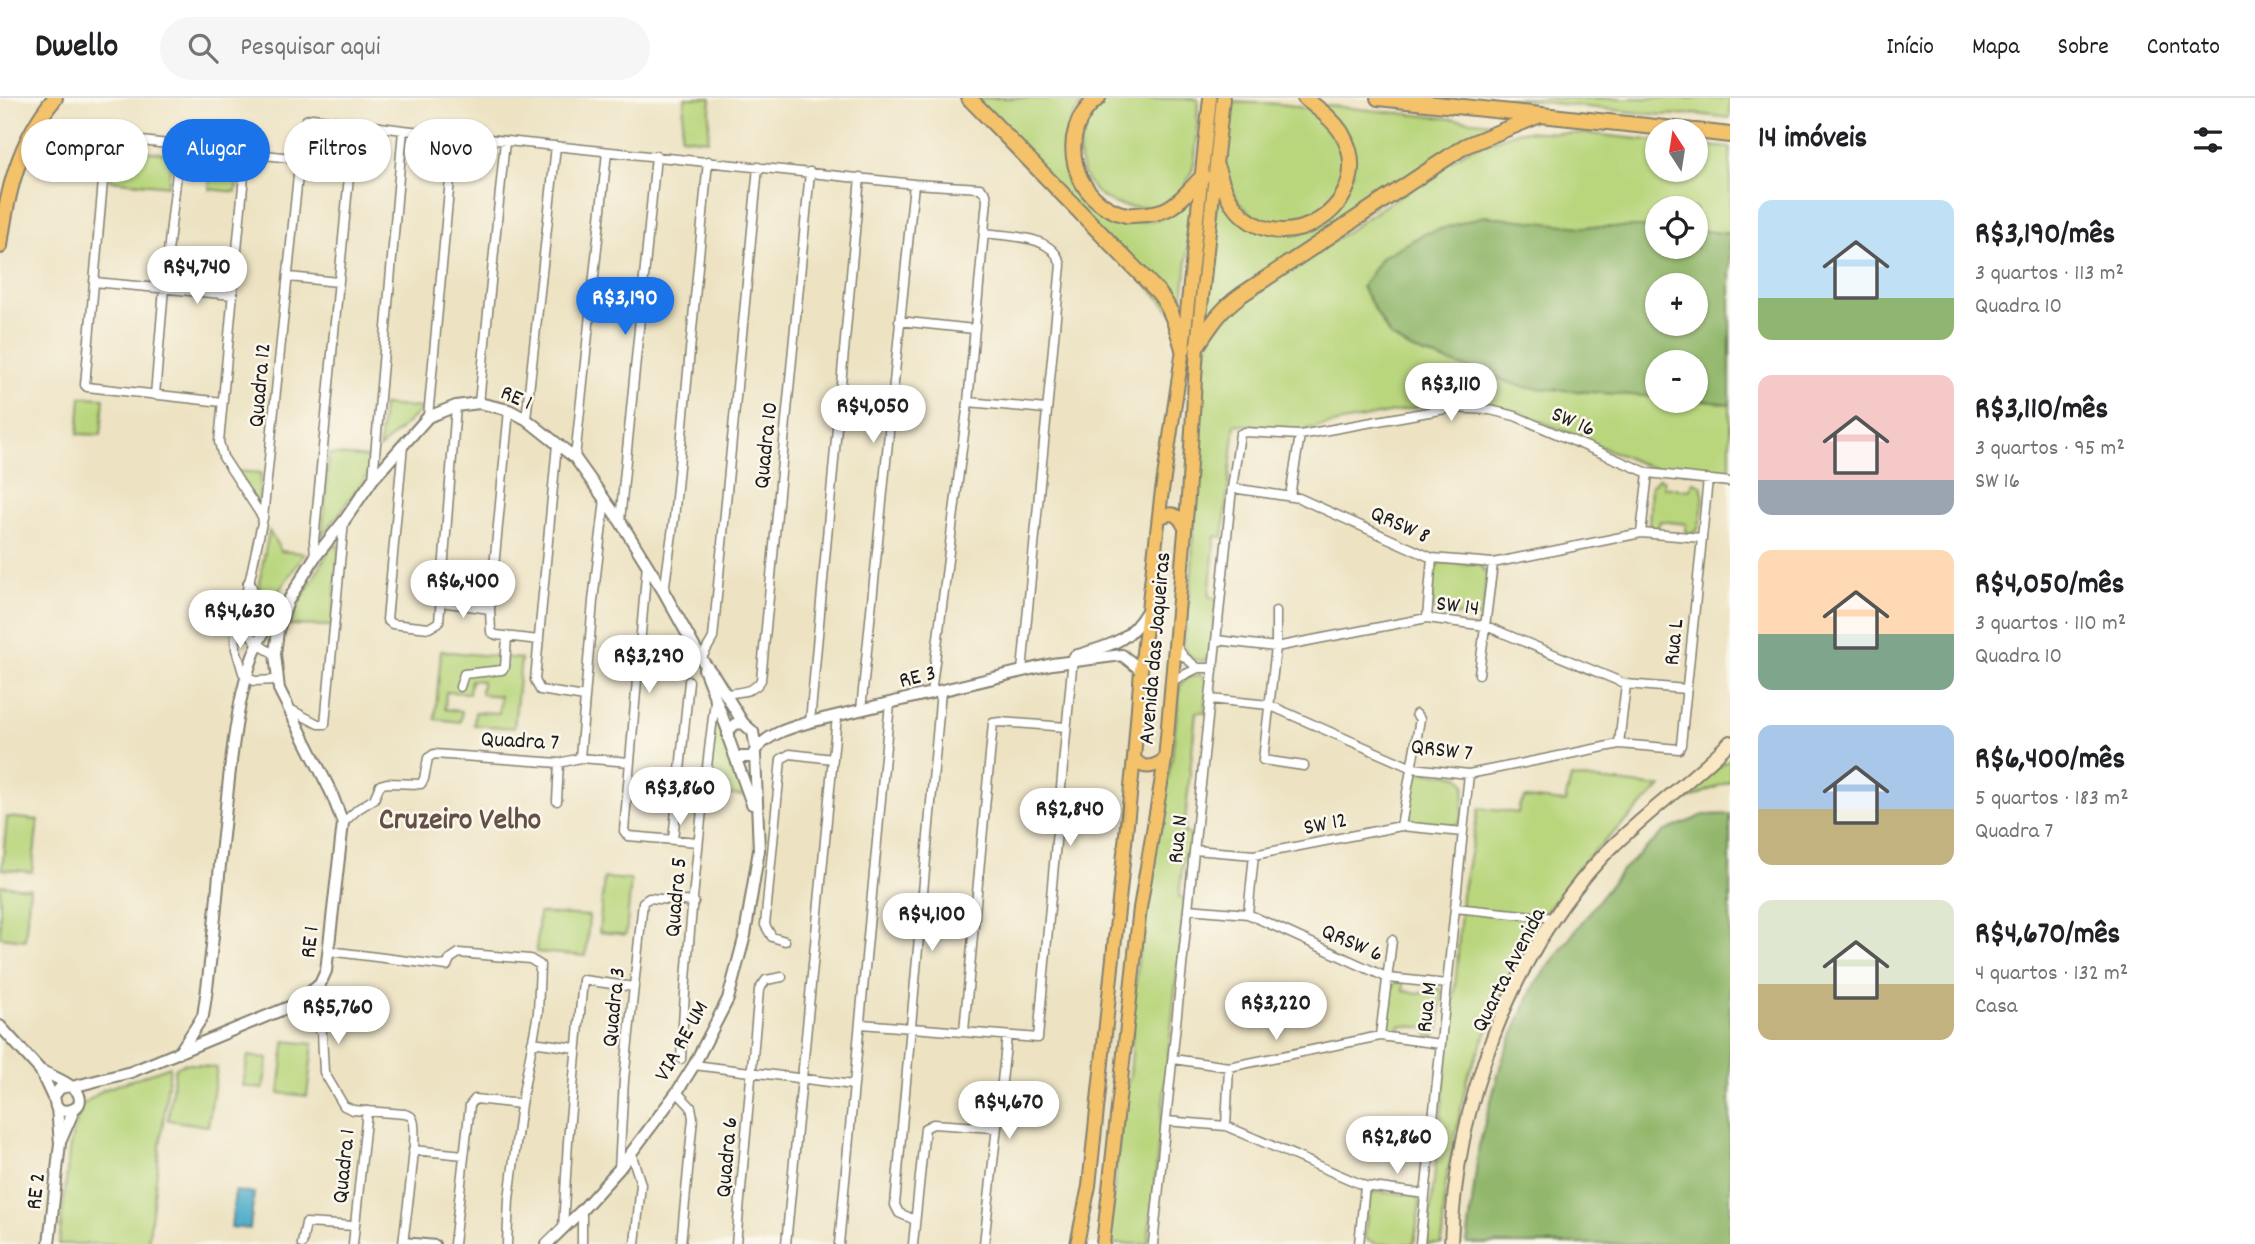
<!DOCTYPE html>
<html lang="pt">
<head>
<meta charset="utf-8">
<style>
  :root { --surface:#fff; --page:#f6f6f6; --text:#202124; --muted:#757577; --line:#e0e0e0; --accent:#1a73e8 }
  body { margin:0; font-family:Dekko,sans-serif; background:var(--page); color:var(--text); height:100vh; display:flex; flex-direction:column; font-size:26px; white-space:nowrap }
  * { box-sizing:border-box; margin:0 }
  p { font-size:23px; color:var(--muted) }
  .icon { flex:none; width:38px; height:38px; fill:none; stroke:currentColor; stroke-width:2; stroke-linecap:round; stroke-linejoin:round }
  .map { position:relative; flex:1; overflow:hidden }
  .drawer { display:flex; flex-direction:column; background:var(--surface); width:525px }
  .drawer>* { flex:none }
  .banner { position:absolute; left:21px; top:21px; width:665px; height:63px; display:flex; gap:14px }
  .needle { width:46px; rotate:348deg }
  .buttons { position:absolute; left:1645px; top:21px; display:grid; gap:14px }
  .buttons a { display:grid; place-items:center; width:63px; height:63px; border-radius:50%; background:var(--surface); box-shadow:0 2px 5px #0004; font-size:35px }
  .price { position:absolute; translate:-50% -60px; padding:0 16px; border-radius:24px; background:#fff; color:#222; font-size:23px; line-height:46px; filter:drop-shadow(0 2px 4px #0008) }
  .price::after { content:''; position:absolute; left:50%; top:42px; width:21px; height:16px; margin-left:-10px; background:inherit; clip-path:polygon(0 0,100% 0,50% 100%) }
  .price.active { background:var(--accent); color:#fff }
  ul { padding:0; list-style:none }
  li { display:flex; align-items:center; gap:21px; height:175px; padding:0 28px }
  li span { display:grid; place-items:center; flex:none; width:196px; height:140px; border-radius:14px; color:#555 }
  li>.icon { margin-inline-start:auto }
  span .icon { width:84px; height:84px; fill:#fffc; stroke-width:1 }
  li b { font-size:30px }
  h2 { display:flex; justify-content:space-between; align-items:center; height:84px; padding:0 28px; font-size:30px }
  .tag { padding:0 24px; border-radius:32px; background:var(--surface); box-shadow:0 2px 5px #0004; font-size:24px; line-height:63px }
  .tag.active { background:var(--accent); color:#fff }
  header { display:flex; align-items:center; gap:42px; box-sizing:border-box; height:98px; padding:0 35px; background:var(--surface); border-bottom:2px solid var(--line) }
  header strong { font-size:33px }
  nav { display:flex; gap:38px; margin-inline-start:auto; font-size:24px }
  .search { width:490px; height:63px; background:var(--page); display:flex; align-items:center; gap:18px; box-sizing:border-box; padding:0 24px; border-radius:38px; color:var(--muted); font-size:26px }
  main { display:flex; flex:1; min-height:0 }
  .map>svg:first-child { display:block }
  .green { fill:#b9d67d; stroke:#6a794c; stroke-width:2 }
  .forest { fill:#92b76c; stroke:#576a44; stroke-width:2; fill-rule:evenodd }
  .water { fill:#48aac7; stroke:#326372; stroke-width:2 }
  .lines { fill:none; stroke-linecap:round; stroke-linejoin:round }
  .pedestrian-casing { stroke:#848070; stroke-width:10 }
  .minor-casing { stroke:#848070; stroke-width:11 }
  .tertiary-casing { stroke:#848070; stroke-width:14 }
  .secondary-casing { stroke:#848070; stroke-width:16 }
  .primary-casing { stroke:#848070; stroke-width:16 }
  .trunk-casing { stroke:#848070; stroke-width:18 }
  .pedestrian { stroke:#fff; stroke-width:6 }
  .minor { stroke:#fff; stroke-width:8 }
  .tertiary { stroke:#fff; stroke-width:10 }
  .secondary { stroke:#fae7c3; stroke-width:12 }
  .primary { stroke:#f3c26a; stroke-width:12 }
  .trunk { stroke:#f3c26a; stroke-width:14 }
  .labels { text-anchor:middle; stroke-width:5; stroke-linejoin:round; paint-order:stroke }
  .street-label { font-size:23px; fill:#1c1c1c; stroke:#fbf7ec }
  .district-label { font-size:30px; font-weight:bold; fill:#645046; stroke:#fbf7ec }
</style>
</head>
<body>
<header>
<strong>Dwello</strong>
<div class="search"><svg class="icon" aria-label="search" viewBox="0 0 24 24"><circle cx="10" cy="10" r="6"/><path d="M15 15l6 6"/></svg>Pesquisar aqui</div>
<nav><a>Início</a><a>Mapa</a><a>Sobre</a><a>Contato</a></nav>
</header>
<main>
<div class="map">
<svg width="1730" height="1146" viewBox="0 0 1730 1146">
  <rect width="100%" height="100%" fill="#fbf7ec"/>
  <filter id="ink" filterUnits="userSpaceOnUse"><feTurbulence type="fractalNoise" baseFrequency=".0143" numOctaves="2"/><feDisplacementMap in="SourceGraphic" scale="14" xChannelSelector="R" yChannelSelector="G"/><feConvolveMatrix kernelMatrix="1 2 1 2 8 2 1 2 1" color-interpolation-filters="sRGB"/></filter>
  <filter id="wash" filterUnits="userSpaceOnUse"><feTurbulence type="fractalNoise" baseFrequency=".00686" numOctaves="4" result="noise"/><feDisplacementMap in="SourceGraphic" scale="28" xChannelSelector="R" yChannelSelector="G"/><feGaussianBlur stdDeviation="1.57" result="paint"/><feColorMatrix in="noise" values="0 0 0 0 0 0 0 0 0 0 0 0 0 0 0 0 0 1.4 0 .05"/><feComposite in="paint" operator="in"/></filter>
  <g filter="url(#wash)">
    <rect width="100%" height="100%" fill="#ede3c3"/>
    <path class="green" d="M685,0H711L708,42L681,39Z
      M975,0H1086C1041,50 1077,131 1146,123C1156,122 1167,120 1176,114C1182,110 1187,104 1193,100L1181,224Z
      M1108,0L1198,1C1197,20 1198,59 1191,75C1184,94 1168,107 1148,109C1080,117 1055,40 1108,0Z
      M1504,0H1730V20L1696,16L1660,17Z
      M1230,4C1253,6 1290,3 1310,13C1321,18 1333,32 1338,44C1367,110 1273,160 1235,98C1230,90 1225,78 1224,68C1222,50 1228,23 1230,4Z
      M1322,7L1502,26L1470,40L1205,229L1218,90L1246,124L1311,131L1353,75Z
      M1519,33L1591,36L1657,43V72H1696V47L1730,50V136L1696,132V110H1657V129H1582L1424,136L1382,159L1362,189L1390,238L1411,251L1523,289L1657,299V303L1696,302L1730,306V379L1649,369L1519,314L1492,308L1439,305L1302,332L1235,326L1223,439L1215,438L1209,499L1217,500L1210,558L1203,563C1193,563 1186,557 1184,546L1192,473L1195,350L1204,261L1208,243L1225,216L1467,52Z
      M112,50L172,56L168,88L109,82Z
      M230,59L240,61L236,94L209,91L210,78L230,65Z
      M81,299L104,300L101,337L78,336Z
      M383,307L423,310L379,351Z
      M329,356L370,360L369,376L322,438Z
      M235,373L261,375L258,407Z
      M1659,380L1664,383V389L1690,392L1693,384L1701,387C1705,398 1702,422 1697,433L1689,436L1686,433V426L1660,423L1657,432L1649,428L1651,388Z
      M269,433L281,453L305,455L272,503L262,499L259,485Z
      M339,447L332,528L287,527L331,449Z
      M1441,464L1480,467L1487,476L1482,520L1438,515C1428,507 1431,471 1441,464Z
      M441,553L521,561L514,630L474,627L475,614L499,615L500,598L481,596L482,583L471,582L469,595L446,594L445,611L462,613L460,624L435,621Z
      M1200,576L1207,582L1205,614H1196L1184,735L1191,736L1189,756H1184L1179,799L1185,801L1148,1146H1108L1124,994L1130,977L1132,954V920L1145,796L1172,659L1180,588L1186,580Z
      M716,613L744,698L707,694Z
      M1730,662V683L1668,710L1721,667Z
      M1422,674L1459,678L1465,686L1461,723C1451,733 1423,729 1412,722L1409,717L1413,681L1417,675Z
      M1571,679L1661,689L1583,764L1526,842L1467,980L1445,1090L1442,1146H1427L1457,869L1462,796L1479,710L1518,715L1519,708L1525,700L1565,704Z
      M7,719L38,722L32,774L2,771Z
      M604,780L631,782L626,837L599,834Z
      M0,787L30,790L25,842L0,839Z
      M539,815L589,818L586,858L536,854Z
      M1396,884H1403V893L1430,896L1432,888L1441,891L1442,896L1439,931L1435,937L1428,939L1426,930L1400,927L1397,935L1389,932L1387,926L1391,890Z
      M285,943L313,946L307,998L279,995Z
      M248,958L268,961L263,991L243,988Z
      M186,965L217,970L208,1028L168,1022L175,970Z
      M170,968L148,1146H59L70,1047L81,1008L103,992Z
      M1377,1094L1413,1097L1419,1101L1420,1106L1414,1146H1377L1367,1142L1365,1137L1369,1100L1372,1095Z"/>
    <path class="forest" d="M1484,118L1582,129H1657V149H1696V132L1730,136V306L1696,302V264H1657V299L1523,289L1411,251L1390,238L1362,189L1382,159L1424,136ZM1657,187H1696V226H1657Z
      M1730,716V1146H1467L1479,1047L1502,962L1534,887L1621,773L1665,733L1704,717Z"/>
    <path class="water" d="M235,1093L254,1095L250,1131L231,1129Z"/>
  </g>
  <g filter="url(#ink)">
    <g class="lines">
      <defs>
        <path id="pedestrian" d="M403,1143L436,1146"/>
        <path id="minor" d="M246,56L219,344L223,359L263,420
          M984,135C1010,139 1053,136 1061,167L1022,573
          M289,179L338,184
          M94,184L233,197
          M899,223L974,231
          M155,297L164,190L180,48
          M222,304L87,289L85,287L106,49L114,42L124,41L300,61
          M968,304L1046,311
          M479,305L505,43
          M509,312L490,511L491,534L496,537L539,542
          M428,319L454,38
          M526,321L556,48
          M557,346L535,582L540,592L585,599
          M403,347L387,522L392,526L429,530L439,524L456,308
          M575,360L607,54
          M373,381L403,32
          M1232,390L1299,400L1432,460L1493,465L1641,435L1702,440
          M1290,398L1300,337
          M620,423L656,58
          M1641,435L1648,375
          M315,459L314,443L354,26
          M647,466L624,733L628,738L698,744
          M664,494L674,421L708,63
          M245,504C244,530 249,544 275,556
          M441,504L490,511
          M1276,513V549L1263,662L1304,668
          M1427,520L1432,460
          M1216,542L1276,549L1427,520L1486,528L1626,586L1686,591
          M1176,547L1183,558L1198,570
          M701,561L713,540L758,69
          M1479,576L1493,465
          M277,582L254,583L243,575L236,551L235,530L249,485L263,420L303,28L306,22L312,20L403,32L914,86L980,90L986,96L987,102L968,304L931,595
          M1170,584L1198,570H1213
          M460,589L464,576L502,572L505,569L507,539
          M725,596C738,594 754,595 761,582L810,74
          M1210,601L1269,607L1412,670L1469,676L1619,646L1679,651L1681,647L1708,381
          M288,610L318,626H325L344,423
          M861,612L914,86
          M810,624L860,79
          M1619,646L1626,586
          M580,660L630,664
          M557,703L559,665
          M343,725L358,711L374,701L380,687L387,685L421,686L424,681L428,660L434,656L559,665L580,660L593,503L605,401
          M1401,728L1420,621L1416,616
          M673,742L689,583
          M1195,752L1254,757L1401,728L1463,734
          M1455,810L1554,820
          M1188,811L1248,816L1388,880L1447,886
          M1248,816L1254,757
          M785,843L772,839L765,827L781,661L790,656L833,661
          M329,853L447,868L450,861L459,855L530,861L540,867L538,915L521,1006L509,1101L507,1146
          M296,906L322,935L324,974L344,1008L353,1012L405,1016C410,1018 411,1017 413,1022C419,1035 405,1126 403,1146
          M861,926L1038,940L1073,559
          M964,933L993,625L1000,624L1066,629
          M1380,938L1392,842
          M532,944L576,950
          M681,961C687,841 700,722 715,603
          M1173,961L1229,969L1380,938L1441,946
          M694,967L853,987
          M677,994L691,1009L693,1020L681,1146
          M1166,1023L1226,1028L1365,1088L1425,1096
          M1226,1028L1229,969
          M413,1052L464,1057
          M631,1055L641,1086L635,1146
          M619,1071L624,982L643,804L649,800L694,804
          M582,1112V1146
          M915,1122L899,1115L895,1107L941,593
          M563,1130L568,1043L583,882L634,889
          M302,1146L306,1125L355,1128
          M353,1146L367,1013
          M454,1146L470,1007L475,1001L521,1006
          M736,1146L759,892L766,882L782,879
          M786,1146L837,618
          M839,1146L890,605
          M913,1146L925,1030L933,1026L995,1030
          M984,1146L1007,938
          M1153,1146L1232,390L1240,336L1245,334L1300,337L1451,310L1490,312L1515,318L1648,375L1730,384
          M1359,1146L1365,1088
          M1420,1146L1469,676"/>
        <path id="tertiary" d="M249,485C254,499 260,514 278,512
          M1075,558C1110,547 1127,546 1147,513
          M704,571L728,633
          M756,651C770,635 790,630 810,624L1052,566L1122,557L1141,572
          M736,659H752L756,651L753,634L743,625L735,626L728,633V639L752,706
          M0,928L40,972L53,1000
          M179,955L203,918C213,855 217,791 224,728C231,666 237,551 284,506
          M40,972C48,976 74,987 78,995C86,1010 66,1018 56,1009L54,998L60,990L70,988
          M72,989L131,974L296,906L320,886L326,873L343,725L331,694L279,591L275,556L278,533L288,503L315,459L344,423L373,381L428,319L456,308L479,305L509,312L526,321L575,360L620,423L664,494L701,561L715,579L743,625
          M61,1042L74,1012
          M49,1146L60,1045L57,1010
          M547,1146L582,1112L619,1071L677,994L694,967L728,901L745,837L759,752L755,656"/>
        <path id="secondary" d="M1451,1146C1455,1010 1509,858 1603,758C1642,717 1690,685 1730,644"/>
        <path id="primary" d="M1159,420C1172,413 1178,416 1184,428
          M1134,660C1143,673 1153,669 1165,662
          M1077,1146L1089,1088L1134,660L1141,572L1161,400L1183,251L1210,0
          M1103,1146L1140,810L1165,662L1188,399L1197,248L1223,0"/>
        <path id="trunk" d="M969,0L1158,194C1172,211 1177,231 1183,251
          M1098,0C1054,33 1072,105 1126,117C1132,118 1140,116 1147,116C1156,115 1165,113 1172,108C1184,100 1193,88 1203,78
          M1378,0L1694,33
          M1696,33L1730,37
          M1217,70C1221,82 1224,94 1232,105C1279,173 1384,104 1341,34C1332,20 1317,10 1305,0
          M0,148C7,94 19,43 55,0
          M1197,248C1210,228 1221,211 1241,197L1465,48L1538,18"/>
      </defs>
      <use href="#pedestrian" class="pedestrian-casing"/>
      <use href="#minor" class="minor-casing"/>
      <use href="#tertiary" class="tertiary-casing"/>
      <use href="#secondary" class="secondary-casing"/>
      <use href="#primary" class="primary-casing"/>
      <use href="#trunk" class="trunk-casing"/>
      <use href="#pedestrian" class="pedestrian"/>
      <use href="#minor" class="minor"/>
      <use href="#tertiary" class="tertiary"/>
      <use href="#secondary" class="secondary"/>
      <use href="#primary" class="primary"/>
      <use href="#trunk" class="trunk"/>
    </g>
  </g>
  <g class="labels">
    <g class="street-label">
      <text transform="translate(258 287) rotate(-85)" y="8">Quadra 12</text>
      <text transform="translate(517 298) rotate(23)" y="8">RE 1</text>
      <text transform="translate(1574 322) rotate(23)" y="8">SW 16</text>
      <text transform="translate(764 347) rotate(-84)" y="8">Quadra 10</text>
      <text transform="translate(1401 425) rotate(24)" y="8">QRSW 8</text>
      <text transform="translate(1458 506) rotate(7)" y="8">SW 14</text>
      <text transform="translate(1672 544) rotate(-84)" y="8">Rua L</text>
      <text transform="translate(1153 550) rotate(-85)" y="8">Avenida das Jaqueiras</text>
      <text transform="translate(917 577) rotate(-14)" y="8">RE 3</text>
      <text transform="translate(520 641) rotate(3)" y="8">Quadra 7</text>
      <text transform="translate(1442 650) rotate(7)" y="8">QRSW 7</text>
      <text transform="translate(1325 724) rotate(-11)" y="8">SW 12</text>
      <text transform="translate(1176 741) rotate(-84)" y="8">Rua N</text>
      <text transform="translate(674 799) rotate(-85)" y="8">Quadra 5</text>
      <text transform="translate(1353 843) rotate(24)" y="8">QRSW 6</text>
      <text transform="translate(308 844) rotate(-83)" y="8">RE 1</text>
      <text transform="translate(1507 871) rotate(-63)" y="8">Quarta Avenida</text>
      <text transform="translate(612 909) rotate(-84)" y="8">Quadra 3</text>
      <text transform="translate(1425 909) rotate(-84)" y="8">Rua M</text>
      <text transform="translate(680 942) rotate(-61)" y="8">VIA RE UM</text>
      <text transform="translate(725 1059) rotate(-85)" y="8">Quadra 6</text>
      <text transform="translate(342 1068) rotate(-84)" y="8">Quadra 1</text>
      <text transform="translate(34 1093) rotate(-83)" y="8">RE 2</text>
    </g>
    <g class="district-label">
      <text x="460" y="730">Cruzeiro Velho</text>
    </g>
  </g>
</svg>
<div class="buttons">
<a><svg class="needle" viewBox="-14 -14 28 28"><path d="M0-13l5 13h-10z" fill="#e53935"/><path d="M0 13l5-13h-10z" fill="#757577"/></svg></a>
<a><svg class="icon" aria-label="locate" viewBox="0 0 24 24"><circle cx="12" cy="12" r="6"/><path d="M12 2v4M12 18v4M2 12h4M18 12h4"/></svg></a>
<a>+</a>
<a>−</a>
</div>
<b class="price" style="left:197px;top:208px">R$4,740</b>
<b class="price active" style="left:625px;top:239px">R$3,190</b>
<b class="price" style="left:1451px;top:325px">R$3,110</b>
<b class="price" style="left:873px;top:347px">R$4,050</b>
<b class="price" style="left:463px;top:522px">R$6,400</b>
<b class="price" style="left:240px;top:552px">R$4,630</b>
<b class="price" style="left:649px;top:597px">R$3,290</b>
<b class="price" style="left:680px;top:729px">R$3,860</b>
<b class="price" style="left:1070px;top:750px">R$2,840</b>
<b class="price" style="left:932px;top:855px">R$4,100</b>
<b class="price" style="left:1276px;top:944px">R$3,220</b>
<b class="price" style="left:338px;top:948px">R$5,760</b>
<b class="price" style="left:1009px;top:1043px">R$4,670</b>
<b class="price" style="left:1397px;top:1078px">R$2,860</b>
<div class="banner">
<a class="tag">Comprar</a>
<a class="tag active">Alugar</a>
<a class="tag">Filtros</a>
<a class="tag">Novo</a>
</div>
</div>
<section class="drawer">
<h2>14 imóveis<svg class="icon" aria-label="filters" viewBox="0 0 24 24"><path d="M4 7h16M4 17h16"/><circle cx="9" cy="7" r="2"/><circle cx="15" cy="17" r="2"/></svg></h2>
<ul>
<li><span style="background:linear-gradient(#bfe0f5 70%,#8fb573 0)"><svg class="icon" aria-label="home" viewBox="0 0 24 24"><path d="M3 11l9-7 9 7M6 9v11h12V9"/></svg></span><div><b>R$3,190/mês</b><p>3 quartos · 113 m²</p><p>Quadra 10</p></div></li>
<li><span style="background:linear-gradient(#f6c9c9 75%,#9aa5b1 0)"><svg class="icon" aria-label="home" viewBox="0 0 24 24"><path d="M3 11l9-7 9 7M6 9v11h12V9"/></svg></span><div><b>R$3,110/mês</b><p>3 quartos · 95 m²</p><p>SW 16</p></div></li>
<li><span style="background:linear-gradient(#ffd9b3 60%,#7fa58c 0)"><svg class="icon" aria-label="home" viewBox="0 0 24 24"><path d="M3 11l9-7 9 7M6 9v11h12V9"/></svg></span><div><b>R$4,050/mês</b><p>3 quartos · 110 m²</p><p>Quadra 10</p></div></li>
<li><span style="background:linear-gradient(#a9c7e8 60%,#c2b280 0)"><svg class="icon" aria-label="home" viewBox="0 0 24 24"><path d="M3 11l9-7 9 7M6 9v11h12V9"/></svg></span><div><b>R$6,400/mês</b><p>5 quartos · 183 m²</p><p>Quadra 7</p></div></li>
<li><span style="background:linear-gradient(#dfe7d0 60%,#c2b280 0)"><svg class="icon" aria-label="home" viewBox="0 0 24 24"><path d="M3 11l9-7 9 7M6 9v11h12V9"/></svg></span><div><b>R$4,670/mês</b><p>4 quartos · 132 m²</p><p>Casa</p></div></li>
</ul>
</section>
</main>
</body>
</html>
